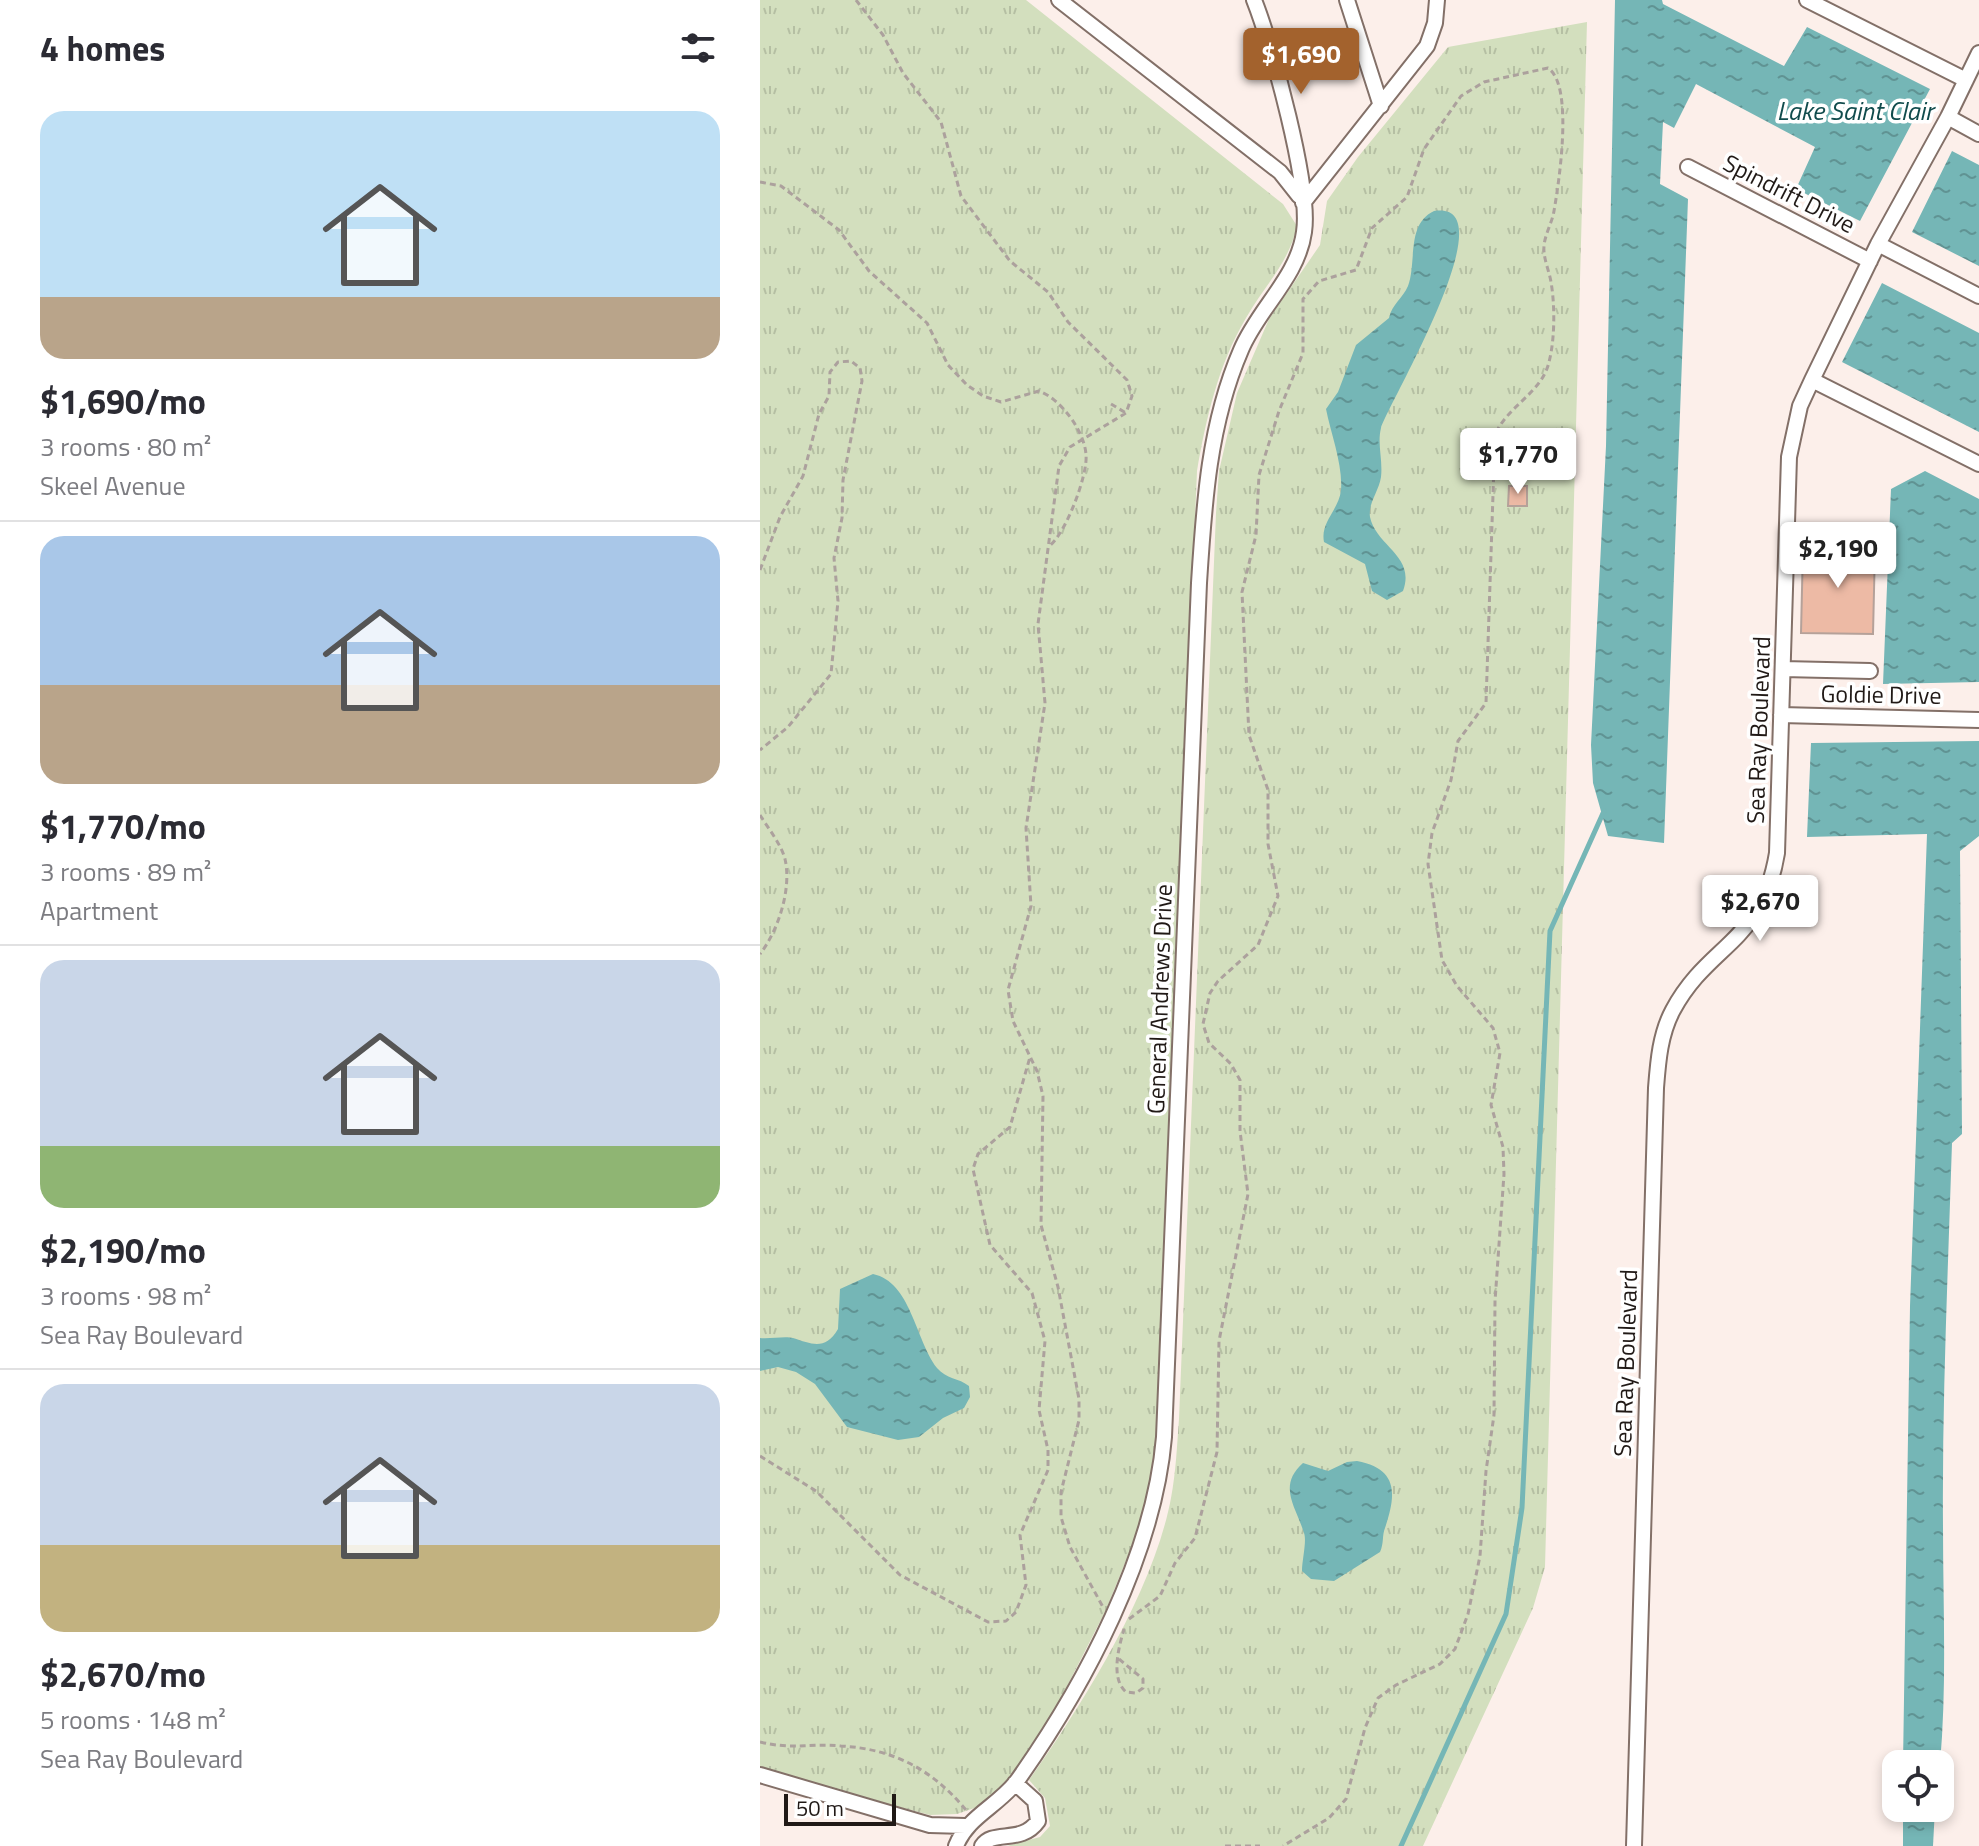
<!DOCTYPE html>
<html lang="en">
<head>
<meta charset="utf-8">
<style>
  :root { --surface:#fff; --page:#f7f7f7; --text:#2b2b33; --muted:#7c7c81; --line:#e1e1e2; --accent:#a3622d }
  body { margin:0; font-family:"Titillium Web",sans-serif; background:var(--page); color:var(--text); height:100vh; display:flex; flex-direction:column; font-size:30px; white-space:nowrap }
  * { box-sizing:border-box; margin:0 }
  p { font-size:26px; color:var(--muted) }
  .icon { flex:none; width:44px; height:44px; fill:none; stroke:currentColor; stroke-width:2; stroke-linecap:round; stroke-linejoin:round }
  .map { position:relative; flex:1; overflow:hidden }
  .panel { display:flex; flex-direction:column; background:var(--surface); width:760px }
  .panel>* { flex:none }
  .buttons { position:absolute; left:1122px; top:1750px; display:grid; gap:16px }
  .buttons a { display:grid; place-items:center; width:72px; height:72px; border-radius:16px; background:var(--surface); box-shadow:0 4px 12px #0003; font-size:40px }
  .scale { position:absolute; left:24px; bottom:20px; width:112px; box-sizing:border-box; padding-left:8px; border:4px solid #201916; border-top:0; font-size:22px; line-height:28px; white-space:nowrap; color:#201916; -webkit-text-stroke:6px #fff; paint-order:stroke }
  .price { position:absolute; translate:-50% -68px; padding:0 18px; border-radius:8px; background:#fff; color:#222; font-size:26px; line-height:52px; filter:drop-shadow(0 2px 4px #0008) }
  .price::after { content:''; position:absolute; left:50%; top:48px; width:24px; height:18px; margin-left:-12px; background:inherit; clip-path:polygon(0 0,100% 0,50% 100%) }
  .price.current { background:var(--accent); color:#fff }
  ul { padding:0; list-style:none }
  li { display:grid; align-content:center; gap:16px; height:424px; padding:0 40px }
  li+li { border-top:2px solid var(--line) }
  li span { display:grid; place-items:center; height:248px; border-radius:24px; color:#555 }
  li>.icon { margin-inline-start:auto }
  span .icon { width:144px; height:144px; fill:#fffc; stroke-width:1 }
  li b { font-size:34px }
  h2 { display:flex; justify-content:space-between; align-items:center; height:96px; padding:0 40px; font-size:34px }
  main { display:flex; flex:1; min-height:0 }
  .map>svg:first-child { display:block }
  .grass { fill:url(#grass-tufts) }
  .water { fill:url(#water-ripples) }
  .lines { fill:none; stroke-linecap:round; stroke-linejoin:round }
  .stream { stroke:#75b6b6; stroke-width:5 }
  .building { fill:#edbaa5; stroke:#b5a199; stroke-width:2 }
  .minor-casing { stroke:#837068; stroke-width:18 }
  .path { stroke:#aca19d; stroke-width:3; stroke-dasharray:6 4; stroke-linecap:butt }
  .minor { stroke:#fff; stroke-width:14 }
  .labels { text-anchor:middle; stroke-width:7; stroke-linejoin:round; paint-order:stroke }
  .street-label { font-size:24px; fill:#201916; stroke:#fff }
  .water-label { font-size:26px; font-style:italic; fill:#114c4d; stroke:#fff }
</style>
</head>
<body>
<main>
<section class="panel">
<h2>4 homes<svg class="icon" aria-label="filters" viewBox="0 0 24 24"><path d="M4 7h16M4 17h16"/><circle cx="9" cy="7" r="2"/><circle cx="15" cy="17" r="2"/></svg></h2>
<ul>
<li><span style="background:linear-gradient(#bfe0f5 75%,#b9a48a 0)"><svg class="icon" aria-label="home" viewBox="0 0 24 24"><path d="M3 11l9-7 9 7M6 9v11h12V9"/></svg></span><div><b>$1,690/mo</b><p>3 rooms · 80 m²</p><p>Skeel Avenue</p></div></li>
<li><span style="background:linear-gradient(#a9c7e8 60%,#b9a48a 0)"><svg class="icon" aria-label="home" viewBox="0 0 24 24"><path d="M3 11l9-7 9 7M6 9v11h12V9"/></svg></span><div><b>$1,770/mo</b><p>3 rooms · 89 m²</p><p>Apartment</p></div></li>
<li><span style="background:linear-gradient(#c9d6e8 75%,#8fb573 0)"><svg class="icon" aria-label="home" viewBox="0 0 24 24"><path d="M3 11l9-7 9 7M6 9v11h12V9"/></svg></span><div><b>$2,190/mo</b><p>3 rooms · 98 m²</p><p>Sea Ray Boulevard</p></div></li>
<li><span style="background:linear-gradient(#c9d6e8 65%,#c2b280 0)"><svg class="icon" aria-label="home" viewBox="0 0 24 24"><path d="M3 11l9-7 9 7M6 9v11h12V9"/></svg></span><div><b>$2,670/mo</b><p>5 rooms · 148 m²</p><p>Sea Ray Boulevard</p></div></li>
</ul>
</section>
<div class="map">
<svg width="1219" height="1846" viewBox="0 0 1219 1846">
  <defs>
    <pattern id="grass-tufts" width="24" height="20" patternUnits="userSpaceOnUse" patternTransform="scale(2)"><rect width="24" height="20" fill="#d3dfbe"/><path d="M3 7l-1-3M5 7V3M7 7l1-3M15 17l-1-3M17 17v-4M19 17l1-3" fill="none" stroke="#b5bfa3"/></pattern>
    <pattern id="water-ripples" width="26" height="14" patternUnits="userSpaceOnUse" patternTransform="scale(2)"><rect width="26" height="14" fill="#75b6b6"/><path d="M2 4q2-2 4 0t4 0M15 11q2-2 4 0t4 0" fill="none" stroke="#609393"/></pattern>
  </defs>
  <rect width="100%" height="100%" fill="#fcefea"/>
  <path class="grass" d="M0,0H266L523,204L537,226C529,263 504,286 486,318C458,365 446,419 437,471L397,1432L390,1491L380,1526L346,1610L299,1702L249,1780L226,1804L197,1814L170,1815L74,1790L0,1766Z
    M827,22L785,1567L773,1608L663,1846H247L280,1837L290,1826L285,1798L269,1780C323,1704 394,1590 411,1498C416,1472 417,1445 419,1419L456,513L459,471L477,393L509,319L560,245L567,201L598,157L688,47Z"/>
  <path class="water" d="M855,0H902L903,4L1024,66L1047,27L1170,89L1100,221L1036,189L1055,147L936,84L914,128L903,122L900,184L928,199L904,843L848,836L833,783L831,745L846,446Z
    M1192,151L1219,165V266L1152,232Z
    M674,211C751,199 627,406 621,428C617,444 623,460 621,477C619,491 608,503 610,517C616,546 656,556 643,591L627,600L612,591L605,564L564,542C560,522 579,510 581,490C583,465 571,434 566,409L578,392L596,345L629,318C632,304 643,298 648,286C657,262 646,224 674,211Z
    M1122,283L1219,333V432L1082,362Z
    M1165,471L1219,499V682L1123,684L1131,489Z
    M1219,741V836L1200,851L1202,1134L1192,1143C1188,1271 1182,1399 1183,1527C1183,1606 1187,1685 1180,1764H1143L1150,1306L1167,834L1047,837L1051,743Z
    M113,1274C151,1282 155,1339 177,1368C186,1379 199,1378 209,1386L210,1397L204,1408L183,1418L159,1437L138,1440L87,1427L55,1384L36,1372L18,1367L0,1371V1338C10,1339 25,1336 33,1338C52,1344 65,1351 78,1329L80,1289Z
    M597,1461C639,1469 636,1495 625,1528C622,1535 624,1544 620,1552L574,1581L551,1579L542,1571C542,1560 547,1541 544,1533C536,1507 517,1486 543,1463L568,1471L587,1462Z
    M1143,1808H1175L1173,1846H1143Z"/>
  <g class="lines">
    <path class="stream" d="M641,1846L746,1614L762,1508L790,931L844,811"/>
  </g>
  <path class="building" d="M749,486H767V506H748Z
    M1043,547L1115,548L1113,634L1041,633Z"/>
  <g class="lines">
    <defs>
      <path id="minor" d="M299,0L520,172L539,196
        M587,0L621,106
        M1047,0L1206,80
        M1188,117L1219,134
        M928,167L1110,261
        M543,203L667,46L675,23L677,0
        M1118,244L1219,296
        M1052,380L1219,464
        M1023,669L1110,671
        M1021,715L1219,720
        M0,1775L170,1825L205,1826
        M196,1846C207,1817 238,1806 257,1781C325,1685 394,1555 404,1437L439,583C444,503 449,424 481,350C498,309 538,277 544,232C551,187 512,45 494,0
        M222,1846C233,1829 261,1845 278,1821L275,1801L255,1783
        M874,1846L896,1088C898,1062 900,1034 913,1010C949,943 1002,944 1017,853L1029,457L1040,406L1052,380L1118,244L1188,117L1219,53"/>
    </defs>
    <use href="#minor" class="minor-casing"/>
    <path class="path" d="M96,0L123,35L143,73L181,122L201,196L250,261L288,292L308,322L367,380L372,396L366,413L310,447L299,466L278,624L285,703L266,828L271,906L248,990L253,1021L277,1071L283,1096L281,1225L298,1287L319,1399V1420L301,1492V1517L310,1547L343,1607
      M0,182L21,186L79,230L109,271L167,323L188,365L207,385L223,396L241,402L279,391C301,399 325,432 326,455C328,475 305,536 288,547
      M351,404L366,413
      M0,570L20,517L43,476L59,414L69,396L70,372L78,362L91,361L100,368L102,381L83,480L82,518L74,558L78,601L71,674L28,727L0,750
      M0,815C8,828 21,844 25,859C32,889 18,931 0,954
      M0,1456L56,1491L140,1575L228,1622L246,1621L256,1612L266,1585L260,1535L288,1470V1450L279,1410L285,1341L272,1293L230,1245L213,1169L218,1154L250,1127L270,1057
      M369,1619L400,1596L415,1563L435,1538L457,1452L459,1341L488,1194L480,1131V1080L471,1064L449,1043L443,1024L450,993L458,981L498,945L518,896L508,844V790L489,735L482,592L496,535L499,475L519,411L543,353V299L559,281L596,270L612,228L647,197L664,149L701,96L724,82L788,68C814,85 799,182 794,211C792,223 785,234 784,246C783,258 789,270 791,282C795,305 795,339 789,362C782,393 747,406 735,435L726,703L698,741L691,780L672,833L668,864L682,960L697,986L733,1028L740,1053L731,1105L743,1147L744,1174L735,1301L734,1415L726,1471L720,1556L708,1614L695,1649L680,1664L636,1685L618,1698L605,1728L586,1799L569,1818L523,1846
      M359,1659L383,1679V1688L376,1693L366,1692C350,1678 359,1647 364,1629
      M0,1742C34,1750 50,1743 81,1746C134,1749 173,1770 206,1810
      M465,1846H500"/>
    <use href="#minor" class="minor"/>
  </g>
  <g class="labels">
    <g class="street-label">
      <text transform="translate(1029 194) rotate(27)" y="8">Spindrift Drive</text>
      <text transform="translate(1121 695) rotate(1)" y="8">Goldie Drive</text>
      <text transform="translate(999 730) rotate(-88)" y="8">Sea Ray Boulevard</text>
      <text transform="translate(400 999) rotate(-88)" y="8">General Andrews Drive</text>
      <text transform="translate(866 1363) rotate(-88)" y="8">Sea Ray Boulevard</text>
    </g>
    <g class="water-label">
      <text x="1095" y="120">Lake Saint Clair</text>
    </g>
  </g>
</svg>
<div class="buttons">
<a><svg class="icon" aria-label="locate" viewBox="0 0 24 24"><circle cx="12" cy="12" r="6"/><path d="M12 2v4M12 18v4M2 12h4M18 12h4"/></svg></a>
</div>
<div class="scale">50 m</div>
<b class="price current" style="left:541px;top:96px">$1,690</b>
<b class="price" style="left:758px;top:496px">$1,770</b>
<b class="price" style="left:1078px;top:590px">$2,190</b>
<b class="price" style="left:1000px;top:943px">$2,670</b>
</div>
</main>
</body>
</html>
